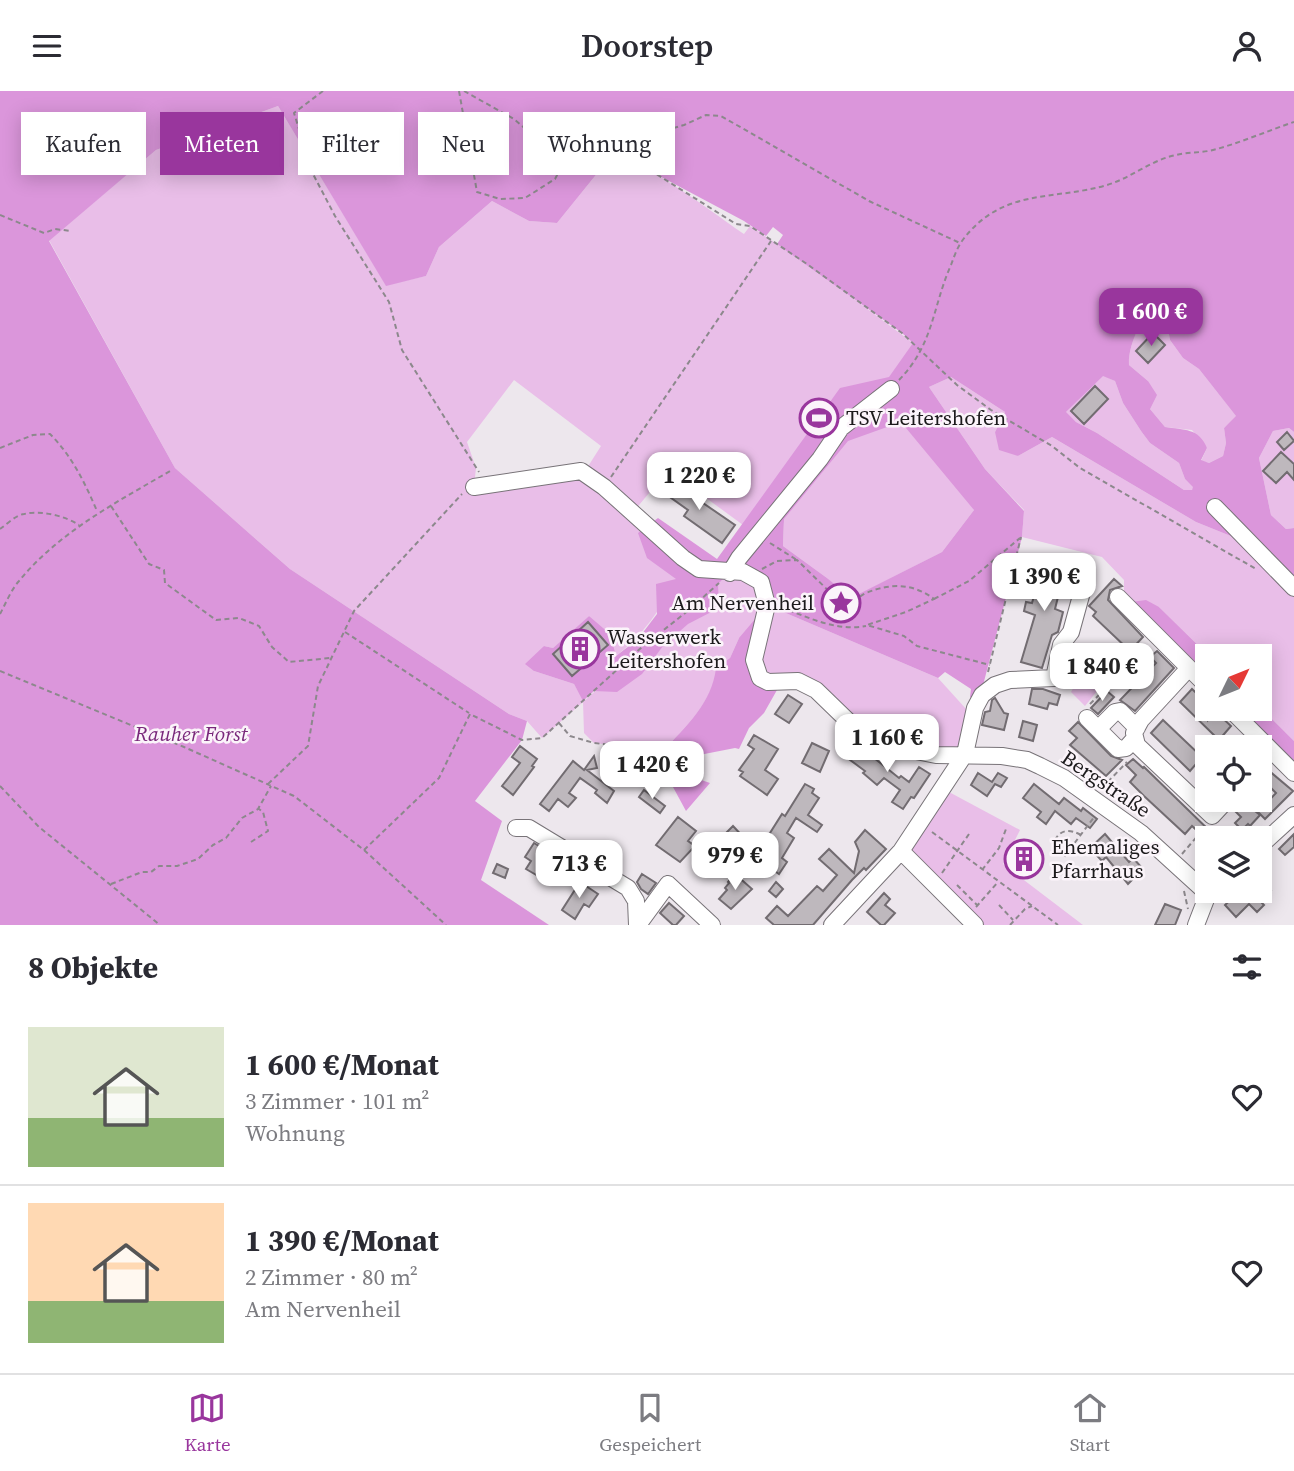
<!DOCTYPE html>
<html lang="de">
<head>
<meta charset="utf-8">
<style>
  :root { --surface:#fff; --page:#f2f2f3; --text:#2b2b33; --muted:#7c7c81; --line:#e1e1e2; --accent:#99369d }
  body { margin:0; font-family:"Source Serif 4",serif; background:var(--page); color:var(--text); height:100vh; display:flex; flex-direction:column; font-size:26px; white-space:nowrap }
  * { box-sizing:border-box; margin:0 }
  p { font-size:23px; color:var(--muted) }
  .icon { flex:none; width:38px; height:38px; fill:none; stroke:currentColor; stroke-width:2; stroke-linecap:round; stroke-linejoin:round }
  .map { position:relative; height:834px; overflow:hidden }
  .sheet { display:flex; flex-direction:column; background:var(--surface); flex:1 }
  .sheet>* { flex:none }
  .banner { position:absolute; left:21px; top:21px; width:700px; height:63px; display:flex; gap:14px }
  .needle { width:46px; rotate:47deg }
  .tools { position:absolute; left:1195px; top:553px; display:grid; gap:14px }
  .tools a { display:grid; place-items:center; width:77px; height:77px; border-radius:0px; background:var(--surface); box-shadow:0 4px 18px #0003; font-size:35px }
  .price { position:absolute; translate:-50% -60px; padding:0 16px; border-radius:14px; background:#fff; color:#222; font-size:23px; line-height:46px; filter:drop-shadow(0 2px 4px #0008) }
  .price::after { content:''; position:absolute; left:50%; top:42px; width:21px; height:16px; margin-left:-10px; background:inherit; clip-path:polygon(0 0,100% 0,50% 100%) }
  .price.current { background:var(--accent); color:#fff }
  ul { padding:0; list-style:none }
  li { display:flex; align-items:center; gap:21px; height:175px; padding:0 28px }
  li+li { border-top:2px solid var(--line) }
  li span { display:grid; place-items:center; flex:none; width:196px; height:140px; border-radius:0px; color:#555 }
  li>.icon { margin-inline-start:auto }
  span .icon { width:84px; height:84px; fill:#fffc; stroke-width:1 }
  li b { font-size:30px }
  h2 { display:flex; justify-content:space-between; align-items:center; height:84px; padding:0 28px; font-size:30px }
  .chip { padding:0 24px; border-radius:0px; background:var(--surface); box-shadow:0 4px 18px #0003; font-size:24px; line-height:63px }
  .chip.current { background:var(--accent); color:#fff }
  header { display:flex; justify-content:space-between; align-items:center; height:91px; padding:0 28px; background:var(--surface); font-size:32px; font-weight:600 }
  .tabs { display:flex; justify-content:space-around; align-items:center; height:98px; border-top:2px solid var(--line); background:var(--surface); font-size:19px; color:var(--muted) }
  .tabs a { display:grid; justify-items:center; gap:4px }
  .tabs .current { color:var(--accent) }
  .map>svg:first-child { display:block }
  .green { fill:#e9bee8 }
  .forest { fill:#db96db; fill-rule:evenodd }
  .building { fill:#beb8bd; stroke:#726c71; stroke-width:2 }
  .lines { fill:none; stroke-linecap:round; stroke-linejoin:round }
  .minor-casing { stroke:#787378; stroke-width:18 }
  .path { stroke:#8c888c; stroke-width:2; stroke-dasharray:5 3.5; stroke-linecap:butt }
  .minor { stroke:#fff; stroke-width:16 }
  .labels { text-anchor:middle; stroke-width:5; stroke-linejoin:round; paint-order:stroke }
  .poi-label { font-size:21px; fill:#1c1a1c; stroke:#fbf4fa; text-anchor:start }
  .park-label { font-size:21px; font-style:italic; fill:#79287b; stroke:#fbf4fa }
  .street-label { font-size:21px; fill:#1c1a1c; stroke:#fbf4fa }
</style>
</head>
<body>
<header><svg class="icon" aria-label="menu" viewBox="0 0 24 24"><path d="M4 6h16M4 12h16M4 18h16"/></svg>Doorstep<svg class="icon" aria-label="person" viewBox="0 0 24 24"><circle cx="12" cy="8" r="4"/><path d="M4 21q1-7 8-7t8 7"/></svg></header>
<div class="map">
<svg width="1294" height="834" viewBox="0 0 1294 834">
  <rect width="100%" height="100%" fill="#ede7ed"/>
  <path class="green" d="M278,15L386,194L426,185L439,156L492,110L529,130L557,132L612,64C636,63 719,126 744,143L750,135L807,173L913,252L974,419L942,461L862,502L851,511L827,487L783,455L784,432L782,430L743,434L668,379L635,419L587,377L601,355L514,289L467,351L476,377L474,395L581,380L648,434L677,488C658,521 646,541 616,565L589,525L553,557L544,555L534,580L574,593L584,610L730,482L750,483L767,514L938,587L967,619L965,663L901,657L816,599L768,591L739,547L730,567L717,577C712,612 686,635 663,660L594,652L584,642L583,611L542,647L527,630L509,623L290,478L175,377L49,149L156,59Z
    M1150,219L1167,233L1170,249L1183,267L1199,278L1237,326L1224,337L1226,352L1223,365L1209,372L1201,370L1207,357L1192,339L1165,336L1150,318L1148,290L1129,274C1128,256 1139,233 1150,219Z
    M1103,284L1115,290L1123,312L1141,340L1150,352L1179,372L1185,388L1194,396L1192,399H1184L1097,342L1076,331L1065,322Z
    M951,286L1005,321L995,341L1018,365L1052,346L1196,431L1253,454L1294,497V650L1260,616V565H1209L1159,516L1124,512V489L1102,466L1022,446L1024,419L985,378L929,296Z
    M1289,337L1294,341V437L1286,438L1271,424L1259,367L1273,340Z
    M1092,565L1110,584L1085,615L1071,601Z
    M949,701L1020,739L1003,773L1083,834H977L907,764Z"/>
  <path class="forest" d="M0,0H1294V341L1289,337L1273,340L1259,367L1271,424L1286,438L1294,437V497L1253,454L1196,431L1052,346L1018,365L999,359L995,341L1005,321L951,286L929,296L985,378L1024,420L1022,446L982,598L976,611L970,606L971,598L945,581L938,587L767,514L754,570L777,599L764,622L749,637L739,658L735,657L689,666L687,684L710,692L686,720L667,685L602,661L615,655L663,660C686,635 712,612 716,577L730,567L739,547L767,514L761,491L729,482L718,493L719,517L688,533L663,555L642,583L617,601L594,600L583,610L574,593L534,580L525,573L544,555L553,557L589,525L610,543L616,565L638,548L657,523L656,493L676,488L647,467L638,442L658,427L717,468L840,297L889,286L913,252L902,242L777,153L783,144L773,136L766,145L744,130L620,64H612L557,132L529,130L492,110L439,156L426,185L386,195L278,15L156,59L49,150L175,377L290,478L509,623L527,630L522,649L475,710L502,730L481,789L549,834H0ZM1150,219L1167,233L1170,249L1183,267L1199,278L1236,325L1224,337L1226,352L1223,365L1209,372L1201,369L1207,357C1199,337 1184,339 1165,336L1150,318L1157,304L1148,290L1129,274C1128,256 1139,233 1150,219ZM1103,285L1115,290L1123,312L1141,340L1150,352L1179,372L1185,388L1193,396L1192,399H1184L1097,342L1076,331L1066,321ZM901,331L974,419L942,461L851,507L827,487L783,455L784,428L848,350Z
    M1146,509L1159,516L1209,565L1207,596L1124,512Z
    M1260,616L1294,650V682L1230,618Z"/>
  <path class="building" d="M1153,242L1165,254L1148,272L1136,260Z
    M1095,295L1108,308L1084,333L1071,320Z
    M1287,341L1294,350L1284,359L1277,351Z
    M1281,361L1294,373V389L1287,381L1276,392L1263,380Z
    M668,388L735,434L722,452L684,425L688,419L660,399Z
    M1045,471L1066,474L1055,518L1063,521L1058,541L1052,544L1042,577L1021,571L1035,524L1024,520L1026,511L1032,512L1040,483L1033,482L1036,472L1045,475Z
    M1114,488L1122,495L1110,499L1108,509L1143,546L1130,560L1093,525L1096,521L1089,515Z
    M588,531L608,554L572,585L553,563Z
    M1157,560L1174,577L1135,620L1120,609L1156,572L1150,566Z
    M1032,598H1043L1060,604L1057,614L1049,612L1047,618L1029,613Z
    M1192,598L1208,613V629L1216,621L1231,635L1219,649L1180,611Z
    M1107,600L1114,606L1098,623L1091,617Z
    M788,604L802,613L789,632L775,623Z
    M995,607L1004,622L1008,623L1004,639L982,634L985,621L990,620L992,609Z
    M1163,629L1202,666L1190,680L1151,642Z
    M1023,630L1037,634L1033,650L1019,646Z
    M1078,631L1111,665L1122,669L1106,685L1070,654L1077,647L1069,640Z
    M754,644L778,658L765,679L778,688L767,704L740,685L743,681L739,679L754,658L748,654Z
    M853,650L899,687L901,685L909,691L919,676L930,683L914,707L911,706L903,718L892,711L900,699L884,687L877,694L863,682L865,680L842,663Z
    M812,652L829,660L820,681L802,672Z
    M520,655L537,668L532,675L534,676L513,704L502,695L520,672L512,666Z
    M594,665L597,677L587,679L614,700L607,712L595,702L597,699L580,687L569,702L576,707L568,716L558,708L549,720L540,713L573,670L584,679Z
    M1133,668L1143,677L1144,676L1217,747H1205L1192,735L1185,743L1144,705L1130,691L1136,684L1126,674Z
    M1268,679L1293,700L1265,728L1258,721L1276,702L1266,692L1260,693V686Z
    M978,682L992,691L998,682L1007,687L1001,696L995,693L987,705L971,694Z
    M805,693L814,698L812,702L819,707L808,724L822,734L817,741L796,727L787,742L794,747L782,767L787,771L779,783L765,773L759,781L746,772L756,758L758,761L782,723L785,725Z
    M1034,693L1059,713L1064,707L1081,720L1083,717L1097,728L1090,737L1076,727L1071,733L1055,720L1046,733L1037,726L1041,721L1023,707Z
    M644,699L665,715L660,722L639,706Z
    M1241,709L1260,724L1250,735L1248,733L1242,739L1235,732L1241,726L1233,718Z
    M678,726L696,740L688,750L695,755L680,771L656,754Z
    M733,735L746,749L740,754L737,751L731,758L721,747Z
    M865,739L886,758L866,779L864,777L852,789L813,834H774L766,827L777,815L788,825L817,795L823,800L837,784L819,768L829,758L854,782L859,760L855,751Z
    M1105,743L1129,771L1133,767L1143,778L1128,793L1106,766L1102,770L1090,757Z
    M1294,743V756L1285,764L1279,758Z
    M534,752L563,770L550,792L526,778L531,770L525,766Z
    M1022,755L1036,762L1026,781L1013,775Z
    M497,773L508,778L505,787L493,782Z
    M642,783L656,792L648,803L641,798L637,791Z
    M735,783L752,798L731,818L719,808L727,799L725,797L729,792L728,791Z
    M580,791L598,803L589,816L584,813L575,828L562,819Z
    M776,791L783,798L776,806L769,800Z
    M1240,800H1270L1260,810L1264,814L1257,821L1249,813L1236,826L1225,814Z
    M884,802L890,808L885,814L895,822L884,834H881L867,821Z
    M669,812L684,825L676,834H673L660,822Z
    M1165,813L1181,819L1175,834H1155Z"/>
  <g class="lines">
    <defs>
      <path id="minor" d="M474,396L581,380L604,396L683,467L699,478L743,481L761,491L767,514L754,569L760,587L768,591L798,590L816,599L848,630L865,641L901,657L936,664L1002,665L1027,669L1040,675L1064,687L1141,742L1208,803
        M1215,416L1294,497
        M730,482L739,467L820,368L841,337L891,298
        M1118,506L1208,596
        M1189,577L1141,629L1134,642L1137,654L1212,725L1227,709
        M1230,618L1294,682
        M1087,627L1118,658L1126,657L1135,647
        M1098,638L1115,621L1120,620L1137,637
        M516,737H529L628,797L636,810L637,834
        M1260,755L1294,724
        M901,760L975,834
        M638,834L668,793L712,834
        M832,834L901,760L965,663L975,617L982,604L995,594L1010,589L1054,587L1061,554L1071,541L1082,501L1081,484
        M1196,834L1208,803L1212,800"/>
    </defs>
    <use href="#minor" class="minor-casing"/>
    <path class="path" d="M323,0L294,22L313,83L335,125L389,211L402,259L479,381
      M459,0L477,101L500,108L525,107L555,88L564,71L593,53L612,47L628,48L660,41L684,34L706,24L721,25L869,110L960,152
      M464,0L514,28L563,70
      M628,48L629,66L736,133L750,135L807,173L902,242L957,294L991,319L1052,355L1080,377L1256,478
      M0,124L44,142L55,138L71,140
      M899,289C934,253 932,217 951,174C954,166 957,157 962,150C1002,96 1053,110 1107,94C1131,87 1151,69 1176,64C1188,61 1201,62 1213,59C1240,52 1267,40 1294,31
      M0,357L33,344L50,343C72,365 85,392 97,420
      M611,386L771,150
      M111,415L149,473L164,479L165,492L216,529L239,527L259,535L272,556L289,571L330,567
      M0,438C7,433 16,424 24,423C42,419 65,425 79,434
      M770,452L797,469
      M762,478L777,470L797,469L841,512C851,512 857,507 866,502C890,492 913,492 934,508L906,521L867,534L904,545L917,555L990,574
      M934,508L969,490L1020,447
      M781,516C807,526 837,541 866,535
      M0,523C6,512 11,499 19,490C59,441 117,411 170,380
      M345,541L469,622
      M0,580L184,656L294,705L364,759L446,834
      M988,581L1021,446
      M1090,613L1101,602L1107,589L1120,583L1146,556
      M559,632L570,645L594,652L663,660L689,666
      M268,693L308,655L318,595L354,520L462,403
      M0,695L39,736L160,834
      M1102,697L1127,671
      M932,741L1058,834
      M1081,744C1070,738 1061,738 1055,749L1057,759L1064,766L1095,725
      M251,751L268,740L263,721L259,718
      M364,759L439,687L470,623L522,649L542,647L642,556L689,519L719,492
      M1182,763L1206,735
      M982,779L999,757L1006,738
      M942,782L969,743
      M111,793L142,781H151L159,775H177L198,768L213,754L226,747L242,727L258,718L271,695
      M957,794L977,814
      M1184,800L1188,818
      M999,814L1013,829
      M976,816L998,791
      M1010,834L1025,818L1032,815"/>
    <use href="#minor" class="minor"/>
  </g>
  <defs>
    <symbol id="stadium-ring" viewBox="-11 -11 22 22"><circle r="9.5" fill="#fbf4fa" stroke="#99369d" stroke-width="1.5"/><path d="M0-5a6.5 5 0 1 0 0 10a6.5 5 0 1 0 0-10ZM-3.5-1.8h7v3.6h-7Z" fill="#99369d"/></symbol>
    <symbol id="sight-ring" viewBox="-11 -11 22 22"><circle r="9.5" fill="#fbf4fa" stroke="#99369d" stroke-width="1.5"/><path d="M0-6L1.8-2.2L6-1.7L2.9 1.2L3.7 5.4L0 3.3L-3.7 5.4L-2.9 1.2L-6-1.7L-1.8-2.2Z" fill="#99369d"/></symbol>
    <symbol id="building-ring" viewBox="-11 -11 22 22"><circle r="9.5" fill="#fbf4fa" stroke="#99369d" stroke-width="1.5"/><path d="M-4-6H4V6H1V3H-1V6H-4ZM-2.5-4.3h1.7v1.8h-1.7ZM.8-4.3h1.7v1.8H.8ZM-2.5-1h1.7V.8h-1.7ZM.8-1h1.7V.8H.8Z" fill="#99369d"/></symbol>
  </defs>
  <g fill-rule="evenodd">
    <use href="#stadium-ring" x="797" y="305" width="44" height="44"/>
    <use href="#sight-ring" x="819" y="490" width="44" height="44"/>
    <use href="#building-ring" x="558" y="536" width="44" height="44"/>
    <use href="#building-ring" x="1002" y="746" width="44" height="44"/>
  </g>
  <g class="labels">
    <g class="poi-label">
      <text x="846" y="334">TSV Leitershofen</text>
      <text x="814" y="519" text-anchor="end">Am Nervenheil</text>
      <text x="607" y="553">Wasserwerk<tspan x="607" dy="24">Leitershofen</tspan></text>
      <text x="1051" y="763">Ehemaliges<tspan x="1051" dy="24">Pfarrhaus</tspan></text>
    </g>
    <g class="park-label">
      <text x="191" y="650">Rauher Forst</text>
    </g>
    <g class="street-label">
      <text transform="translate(1106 693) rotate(34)" y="7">Bergstraße</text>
    </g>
  </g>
</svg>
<div class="tools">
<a><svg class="needle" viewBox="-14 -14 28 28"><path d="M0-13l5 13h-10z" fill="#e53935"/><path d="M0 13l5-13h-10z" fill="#7c7c81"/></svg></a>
<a><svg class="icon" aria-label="locate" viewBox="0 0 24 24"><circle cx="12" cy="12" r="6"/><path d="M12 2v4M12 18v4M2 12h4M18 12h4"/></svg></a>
<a><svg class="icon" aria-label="layers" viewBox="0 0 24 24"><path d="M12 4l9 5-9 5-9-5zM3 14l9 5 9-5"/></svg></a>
</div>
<b class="price current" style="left:1151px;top:257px">1 600 €</b>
<b class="price" style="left:699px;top:421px">1 220 €</b>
<b class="price" style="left:1044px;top:522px">1 390 €</b>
<b class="price" style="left:1102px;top:612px">1 840 €</b>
<b class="price" style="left:887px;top:683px">1 160 €</b>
<b class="price" style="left:652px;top:710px">1 420 €</b>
<b class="price" style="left:735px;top:801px">979 €</b>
<b class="price" style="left:579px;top:809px">713 €</b>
<div class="banner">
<a class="chip">Kaufen</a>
<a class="chip current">Mieten</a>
<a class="chip">Filter</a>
<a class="chip">Neu</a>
<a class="chip">Wohnung</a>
</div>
</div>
<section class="sheet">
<h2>8 Objekte<svg class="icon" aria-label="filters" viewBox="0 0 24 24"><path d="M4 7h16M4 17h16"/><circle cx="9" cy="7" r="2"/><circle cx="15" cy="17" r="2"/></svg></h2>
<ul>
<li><span style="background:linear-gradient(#dfe7d0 65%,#8fb573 0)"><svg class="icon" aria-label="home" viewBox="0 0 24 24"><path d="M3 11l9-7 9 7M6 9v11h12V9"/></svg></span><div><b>1 600 €/Monat</b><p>3 Zimmer · 101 m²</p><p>Wohnung</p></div><svg class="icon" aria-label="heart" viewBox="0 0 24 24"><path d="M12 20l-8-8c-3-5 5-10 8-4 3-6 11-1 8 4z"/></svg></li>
<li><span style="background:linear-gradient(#ffd9b3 70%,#8fb573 0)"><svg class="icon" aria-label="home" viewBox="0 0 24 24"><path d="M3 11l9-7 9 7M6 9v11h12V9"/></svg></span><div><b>1 390 €/Monat</b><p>2 Zimmer · 80 m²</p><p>Am Nervenheil</p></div><svg class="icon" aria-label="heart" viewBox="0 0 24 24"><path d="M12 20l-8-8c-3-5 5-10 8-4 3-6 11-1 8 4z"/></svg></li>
</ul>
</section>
<nav class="tabs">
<a class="current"><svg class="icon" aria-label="map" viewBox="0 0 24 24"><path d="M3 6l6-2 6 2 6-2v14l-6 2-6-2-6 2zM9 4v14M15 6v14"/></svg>Karte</a>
<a><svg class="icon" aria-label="saved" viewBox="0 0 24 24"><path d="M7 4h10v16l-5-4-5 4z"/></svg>Gespeichert</a>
<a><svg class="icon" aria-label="home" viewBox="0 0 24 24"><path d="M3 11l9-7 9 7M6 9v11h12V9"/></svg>Start</a>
</nav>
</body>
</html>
